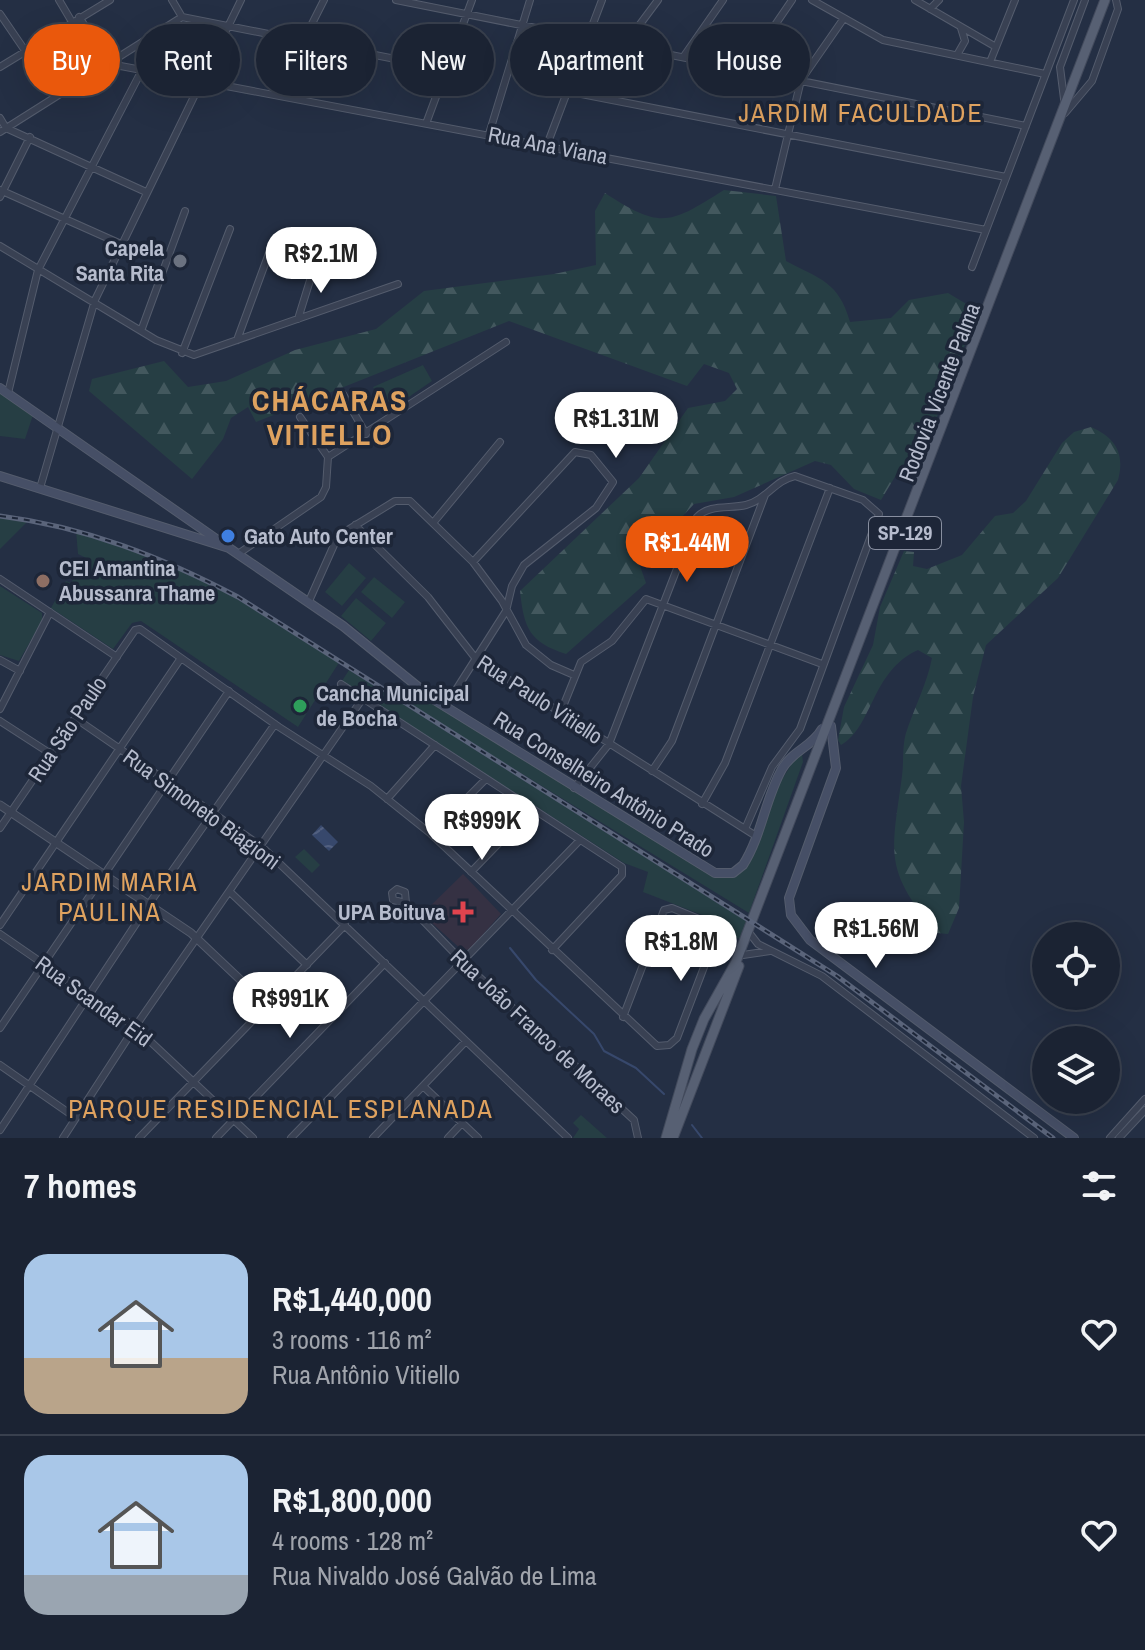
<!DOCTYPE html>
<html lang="en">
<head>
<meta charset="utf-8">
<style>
  :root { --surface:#1b2333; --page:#282f3f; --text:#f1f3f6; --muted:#a0a4ac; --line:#39404e; --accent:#ea580c }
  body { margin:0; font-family:"Archivo Narrow",sans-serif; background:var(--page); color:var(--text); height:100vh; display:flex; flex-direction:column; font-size:30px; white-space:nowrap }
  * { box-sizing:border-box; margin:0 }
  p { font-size:26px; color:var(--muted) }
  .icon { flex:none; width:44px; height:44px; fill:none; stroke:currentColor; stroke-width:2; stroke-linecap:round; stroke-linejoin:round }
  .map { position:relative; height:1138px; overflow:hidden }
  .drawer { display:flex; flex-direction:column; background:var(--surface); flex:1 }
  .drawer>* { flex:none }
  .top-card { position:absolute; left:24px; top:24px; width:1098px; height:72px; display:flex; gap:16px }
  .controls { position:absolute; left:1032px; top:922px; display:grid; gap:16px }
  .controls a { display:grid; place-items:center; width:88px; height:88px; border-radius:50%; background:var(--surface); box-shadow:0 8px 32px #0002,0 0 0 2px var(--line); font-size:40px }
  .price { position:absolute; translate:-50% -68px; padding:0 18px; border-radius:28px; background:#fff; color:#222; font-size:26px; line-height:52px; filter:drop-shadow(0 2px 4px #0008) }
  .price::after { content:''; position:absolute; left:50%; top:48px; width:24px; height:18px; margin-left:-12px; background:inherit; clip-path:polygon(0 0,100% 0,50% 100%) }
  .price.selected { background:var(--accent); color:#fff }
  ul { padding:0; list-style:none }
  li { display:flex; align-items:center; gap:24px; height:200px; padding:0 24px }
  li+li { border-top:2px solid var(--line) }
  li span { display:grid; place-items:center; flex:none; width:224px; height:160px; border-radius:24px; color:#555 }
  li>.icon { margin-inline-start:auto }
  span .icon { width:96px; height:96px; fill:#fffc; stroke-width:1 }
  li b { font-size:34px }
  h2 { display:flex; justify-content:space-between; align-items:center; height:96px; padding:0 24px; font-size:34px }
  .pill { padding:0 28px; border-radius:36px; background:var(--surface); box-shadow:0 8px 32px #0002,0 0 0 2px var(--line); font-size:28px; line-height:72px }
  .pill.selected { background:var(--accent); color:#fff }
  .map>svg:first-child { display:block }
  .medical { fill:#353143 }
  .green { fill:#263e44 }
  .forest { fill:url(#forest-firs) }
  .water { fill:url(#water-waves) }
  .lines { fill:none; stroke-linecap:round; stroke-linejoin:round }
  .stream { stroke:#37486c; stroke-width:2 }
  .minor-casing { stroke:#545c6d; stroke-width:8 }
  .tertiary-casing { stroke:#545c6d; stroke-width:9 }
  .secondary-casing { stroke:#545c6d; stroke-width:10 }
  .primary-casing { stroke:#424a5c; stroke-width:11 }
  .minor { stroke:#394153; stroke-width:6 }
  .tertiary { stroke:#394153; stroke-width:7 }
  .secondary { stroke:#464f66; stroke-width:8 }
  .primary { stroke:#576073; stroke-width:9 }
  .rail-casing { stroke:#5a647a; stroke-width:5 }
  .rail { stroke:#1d2638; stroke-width:2; stroke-dasharray:6; stroke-linecap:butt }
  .worship-dot { fill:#6b7280; stroke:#1d2638; stroke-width:3 }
  .shop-dot { fill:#3f7fe0; stroke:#1d2638; stroke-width:3 }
  .education-dot { fill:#8d6e63; stroke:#1d2638; stroke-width:3 }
  .leisure-dot { fill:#2e9e5b; stroke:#1d2638; stroke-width:3 }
  .health-dot { fill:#e0444e; stroke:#1d2638; stroke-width:3 }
  .labels { text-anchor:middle; stroke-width:7; stroke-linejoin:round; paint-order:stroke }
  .shield { fill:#1d2638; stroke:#888fa0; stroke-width:2 }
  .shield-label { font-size:20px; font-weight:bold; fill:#b6bccd }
  .street-label { font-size:22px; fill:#b6bccd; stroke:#1d2638 }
  .poi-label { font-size:22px; font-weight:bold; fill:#b6bccd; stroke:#1d2638; text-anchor:start }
  .quarter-label { font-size:26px; letter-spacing:2px; fill:#dfa25f; stroke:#1d2638 }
  .district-label { font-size:30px; font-weight:bold; letter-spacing:2px; fill:#dfa25f; stroke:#1d2638 }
</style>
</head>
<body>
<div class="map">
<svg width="1145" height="1138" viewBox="0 0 1145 1138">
  <defs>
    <pattern id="forest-firs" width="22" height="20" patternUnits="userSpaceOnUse" patternTransform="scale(2)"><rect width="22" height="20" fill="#263e44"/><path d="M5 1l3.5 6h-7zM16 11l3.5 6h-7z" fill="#43585e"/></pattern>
    <pattern id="water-waves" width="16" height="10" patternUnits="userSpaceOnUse" patternTransform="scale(2)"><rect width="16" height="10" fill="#37486c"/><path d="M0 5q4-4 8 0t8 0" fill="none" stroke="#526080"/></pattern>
  </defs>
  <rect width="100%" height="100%" fill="#242f44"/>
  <path class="medical" d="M463,874L501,914L470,949L463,951L422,914Z"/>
  <path class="green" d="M423,365L432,381L387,412L373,387Z
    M0,393L33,415L25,439L0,436Z
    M0,516L29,520L0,549Z
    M76,531L143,552L195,574L340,661L298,727L141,621L132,623L113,649L51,608L66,581L71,583L86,558L78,554Z
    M349,563L366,578L342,606L325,592Z
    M374,577L405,602L392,618L361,592Z
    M0,586L42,613V621L19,661L0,655Z
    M356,598L386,623L371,641L341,616Z
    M349,670L748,922L741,940L721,930L715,920L643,892L648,872L624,863L342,681Z
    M407,685L717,877H731L745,868L780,783L797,755L802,754L803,762L749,913L400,699Z
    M304,849L320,865L312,873L295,857Z
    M581,1115L607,1138H573L579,1129L573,1123Z"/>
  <path class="forest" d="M724,190L776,196L786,261C820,279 839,282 850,322L891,318L909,300L948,293L978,311L922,455L914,468L899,470L881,500L854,489L831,465L815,461L734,497L694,504L639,563L646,583L566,654C529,642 524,628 520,591L639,478L688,408L725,401L737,389L729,373L704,364L687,386L509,321L256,422L248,407L231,418L223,439L192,479L89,391L92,379L164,361L188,387L226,381L295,350L376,329L424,291L554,274L596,265L595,211L605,193C661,230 670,224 724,190Z
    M1091,427C1116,438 1125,454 1118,480L1058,578L986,645L973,697L961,786L964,822L959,908L948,934L937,933C882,869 892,852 902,776C904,761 902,747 906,733C914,708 927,684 932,658L918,650C871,671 873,727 841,745L838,740L844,707L873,645L880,607L904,551L914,552L913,566L927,569L962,555L995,516L1013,513L1026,501L1062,443L1074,432Z"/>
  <path class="water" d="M321,825L338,842L329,851L312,835Z"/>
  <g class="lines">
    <path class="stream" d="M510,948L536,980L594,1034L604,1051L636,1068L664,1094
      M692,1125L702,1138"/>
    <defs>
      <path id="minor" d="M59,0L72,22
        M172,0L182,17
        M396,0L1026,126
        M812,0L883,40L1045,74
        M915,0L996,47
        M930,9L939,0
        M0,14L26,52
        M79,17L110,64L986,230
        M182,17L446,69
        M626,43L658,0
        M957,55L965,41L961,28
        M684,56L723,0
        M990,62L1015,0
        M0,67L110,0
        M745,69L792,0
        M566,91L1006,177
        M277,93L324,0
        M1064,99L1060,67L1085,0
        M1065,113L1092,81L1118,9L1116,0
        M0,118L6,128L146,192
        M427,121L472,0
        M0,132L182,17
        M489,134L530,0
        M547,145L602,0
        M775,189L801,80L844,18
        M0,190L121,244
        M0,197L30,137
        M0,246L156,340L194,355L398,284
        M972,267L1074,0
        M298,319L316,261
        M141,331L185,211
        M237,340L272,245
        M182,353L230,229
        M8,393L38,270L143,68
        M343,394L366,434
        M300,417L328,457
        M40,488L95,300L241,0
        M433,523L500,442
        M355,525L428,597L476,659L756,836
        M238,554L321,497L326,487L328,457L506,342
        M0,579L117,657
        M309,601L338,536L395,501H410L473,562L502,601L526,645L551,665L574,675
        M0,660L20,671
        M341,684L622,867V875L552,950
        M445,707L506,611L512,586L524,565L596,508L613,482L591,455L575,452L473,562
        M0,709L50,612
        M560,714L581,662L612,641L646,599L822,664
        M75,718L261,846L568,1138
        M0,721L51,754
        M652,771L672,741L765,495
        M574,788L609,744L697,517C709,504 730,509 746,505C766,500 775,480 795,476L863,500L879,514L800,729L772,767L745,829
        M387,799L435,745
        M702,804L725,763L830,488
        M0,828L135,630L140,629L279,727L371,786L431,834L657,1046L669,1045L677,1038L717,933L716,926L672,908L664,910L623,1017
        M431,834L486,779
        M471,872L532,809
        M397,889L405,892L406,903L393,900L392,893Z
        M230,892L307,965
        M406,903L463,962L634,1120L638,1138
        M0,925L181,658
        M0,934L135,1027L253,1138
        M751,935L758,944L822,976L1034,1138
        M743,955L770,951
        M0,1028L229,691
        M0,1065L76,1118
        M423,1086L478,1138
        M0,1130L149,904L275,724
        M63,1138L135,1027L363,698
        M139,1138L345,925
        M216,1138L385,963
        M291,1138L579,841
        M373,1138L466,1041
        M448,1138L462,1123
        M1110,1138L1145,1099
        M1119,1138L1145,1110"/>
      <path id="tertiary" d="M0,805L191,933L267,1005"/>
      <path id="secondary" d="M0,388L222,543
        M0,476L229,548L343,626L433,699L715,873H733L743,865C762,835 765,799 782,769C793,750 812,747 822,729
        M831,726L836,768L789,898L791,915L810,940L1074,1138"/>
      <path id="primary" d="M666,1138L692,1049L704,1019L736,962L1105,0
        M673,1138L739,966"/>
    </defs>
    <use href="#minor" class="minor-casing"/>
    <use href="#tertiary" class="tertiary-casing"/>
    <use href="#secondary" class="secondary-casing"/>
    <use href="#primary" class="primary-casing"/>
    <use href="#minor" class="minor"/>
    <use href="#tertiary" class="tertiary"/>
    <use href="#secondary" class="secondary"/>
    <use href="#primary" class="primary"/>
    <defs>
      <path id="rail" d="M0,516C86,527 162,557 238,597L837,976L1053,1138"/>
    </defs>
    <use href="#rail" class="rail-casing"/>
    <use href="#rail" class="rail"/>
  </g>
  <circle class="worship-dot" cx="180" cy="261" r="8"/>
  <circle class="shop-dot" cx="228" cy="536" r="8"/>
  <circle class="education-dot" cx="43" cy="581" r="8"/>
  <circle class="leisure-dot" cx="300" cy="706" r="8"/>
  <path class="health-dot" d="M459 900h8v8h8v8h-8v8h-8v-8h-8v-8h8z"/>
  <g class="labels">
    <rect class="shield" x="869" y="517" width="72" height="32" rx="6"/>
    <g class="shield-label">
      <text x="905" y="540">SP-129</text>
    </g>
    <g class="street-label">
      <text transform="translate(548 145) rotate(11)" y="8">Rua Ana Viana</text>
      <text transform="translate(939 392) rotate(-69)" y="8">Rodovia Vicente Palma</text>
      <text transform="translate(540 699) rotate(33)" y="8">Rua Paulo Vitiello</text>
      <text transform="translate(67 729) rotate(-56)" y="8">Rua São Paulo</text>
      <text transform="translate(604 784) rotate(32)" y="8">Rua Conselheiro Antônio Prado</text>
      <text transform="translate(202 809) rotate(36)" y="8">Rua Simoneto Biagioni</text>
      <text transform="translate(94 1001) rotate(36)" y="8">Rua Scandar Eid</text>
      <text transform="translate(538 1031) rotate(43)" y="8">Rua João Franco de Moraes</text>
    </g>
    <g class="poi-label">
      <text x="164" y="256" text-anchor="end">Capela<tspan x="164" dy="25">Santa Rita</tspan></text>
      <text x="244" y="544">Gato Auto Center</text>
      <text x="59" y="576">CEI Amantina<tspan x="59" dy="25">Abussanra Thame</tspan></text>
      <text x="316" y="701">Cancha Municipal<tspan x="316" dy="25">de Bocha</tspan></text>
      <text x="445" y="920" text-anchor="end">UPA Boituva</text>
    </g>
    <g class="quarter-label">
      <text x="861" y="122">JARDIM FACULDADE</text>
      <text x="110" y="891">JARDIM MARIA<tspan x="110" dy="30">PAULINA</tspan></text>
      <text x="281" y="1118">PARQUE RESIDENCIAL ESPLANADA</text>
    </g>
    <g class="district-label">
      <text x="330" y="411">CHÁCARAS<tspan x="330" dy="34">VITIELLO</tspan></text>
    </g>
  </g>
</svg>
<div class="controls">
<a><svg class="icon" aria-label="locate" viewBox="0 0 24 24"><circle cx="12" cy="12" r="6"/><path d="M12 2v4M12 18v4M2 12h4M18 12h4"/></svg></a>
<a><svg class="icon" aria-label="layers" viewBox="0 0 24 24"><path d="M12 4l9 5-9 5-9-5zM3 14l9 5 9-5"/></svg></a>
</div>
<b class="price" style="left:321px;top:295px">R$2.1M</b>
<b class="price" style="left:616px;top:460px">R$1.31M</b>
<b class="price selected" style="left:687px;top:584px">R$1.44M</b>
<b class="price" style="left:482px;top:862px">R$999K</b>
<b class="price" style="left:876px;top:970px">R$1.56M</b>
<b class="price" style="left:681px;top:983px">R$1.8M</b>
<b class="price" style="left:290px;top:1040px">R$991K</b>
<div class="top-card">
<a class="pill selected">Buy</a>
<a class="pill">Rent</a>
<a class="pill">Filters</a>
<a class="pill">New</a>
<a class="pill">Apartment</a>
<a class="pill">House</a>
</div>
</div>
<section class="drawer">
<h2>7 homes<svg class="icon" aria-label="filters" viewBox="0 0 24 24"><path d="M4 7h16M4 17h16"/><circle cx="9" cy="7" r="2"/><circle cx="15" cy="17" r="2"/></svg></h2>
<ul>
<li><span style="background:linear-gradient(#a9c7e8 65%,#b9a48a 0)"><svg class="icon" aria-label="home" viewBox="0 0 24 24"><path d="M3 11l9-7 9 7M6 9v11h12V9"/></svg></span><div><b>R$1,440,000</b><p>3 rooms · 116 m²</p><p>Rua Antônio Vitiello</p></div><svg class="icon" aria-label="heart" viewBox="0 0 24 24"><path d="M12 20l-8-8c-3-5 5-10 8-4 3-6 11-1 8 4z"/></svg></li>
<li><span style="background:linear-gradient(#a9c7e8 75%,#9aa5b1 0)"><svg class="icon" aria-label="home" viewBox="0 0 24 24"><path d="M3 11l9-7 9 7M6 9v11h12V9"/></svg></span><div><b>R$1,800,000</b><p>4 rooms · 128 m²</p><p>Rua Nivaldo José Galvão de Lima</p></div><svg class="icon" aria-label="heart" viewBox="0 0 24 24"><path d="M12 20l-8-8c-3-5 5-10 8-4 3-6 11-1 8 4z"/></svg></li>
</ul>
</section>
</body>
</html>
